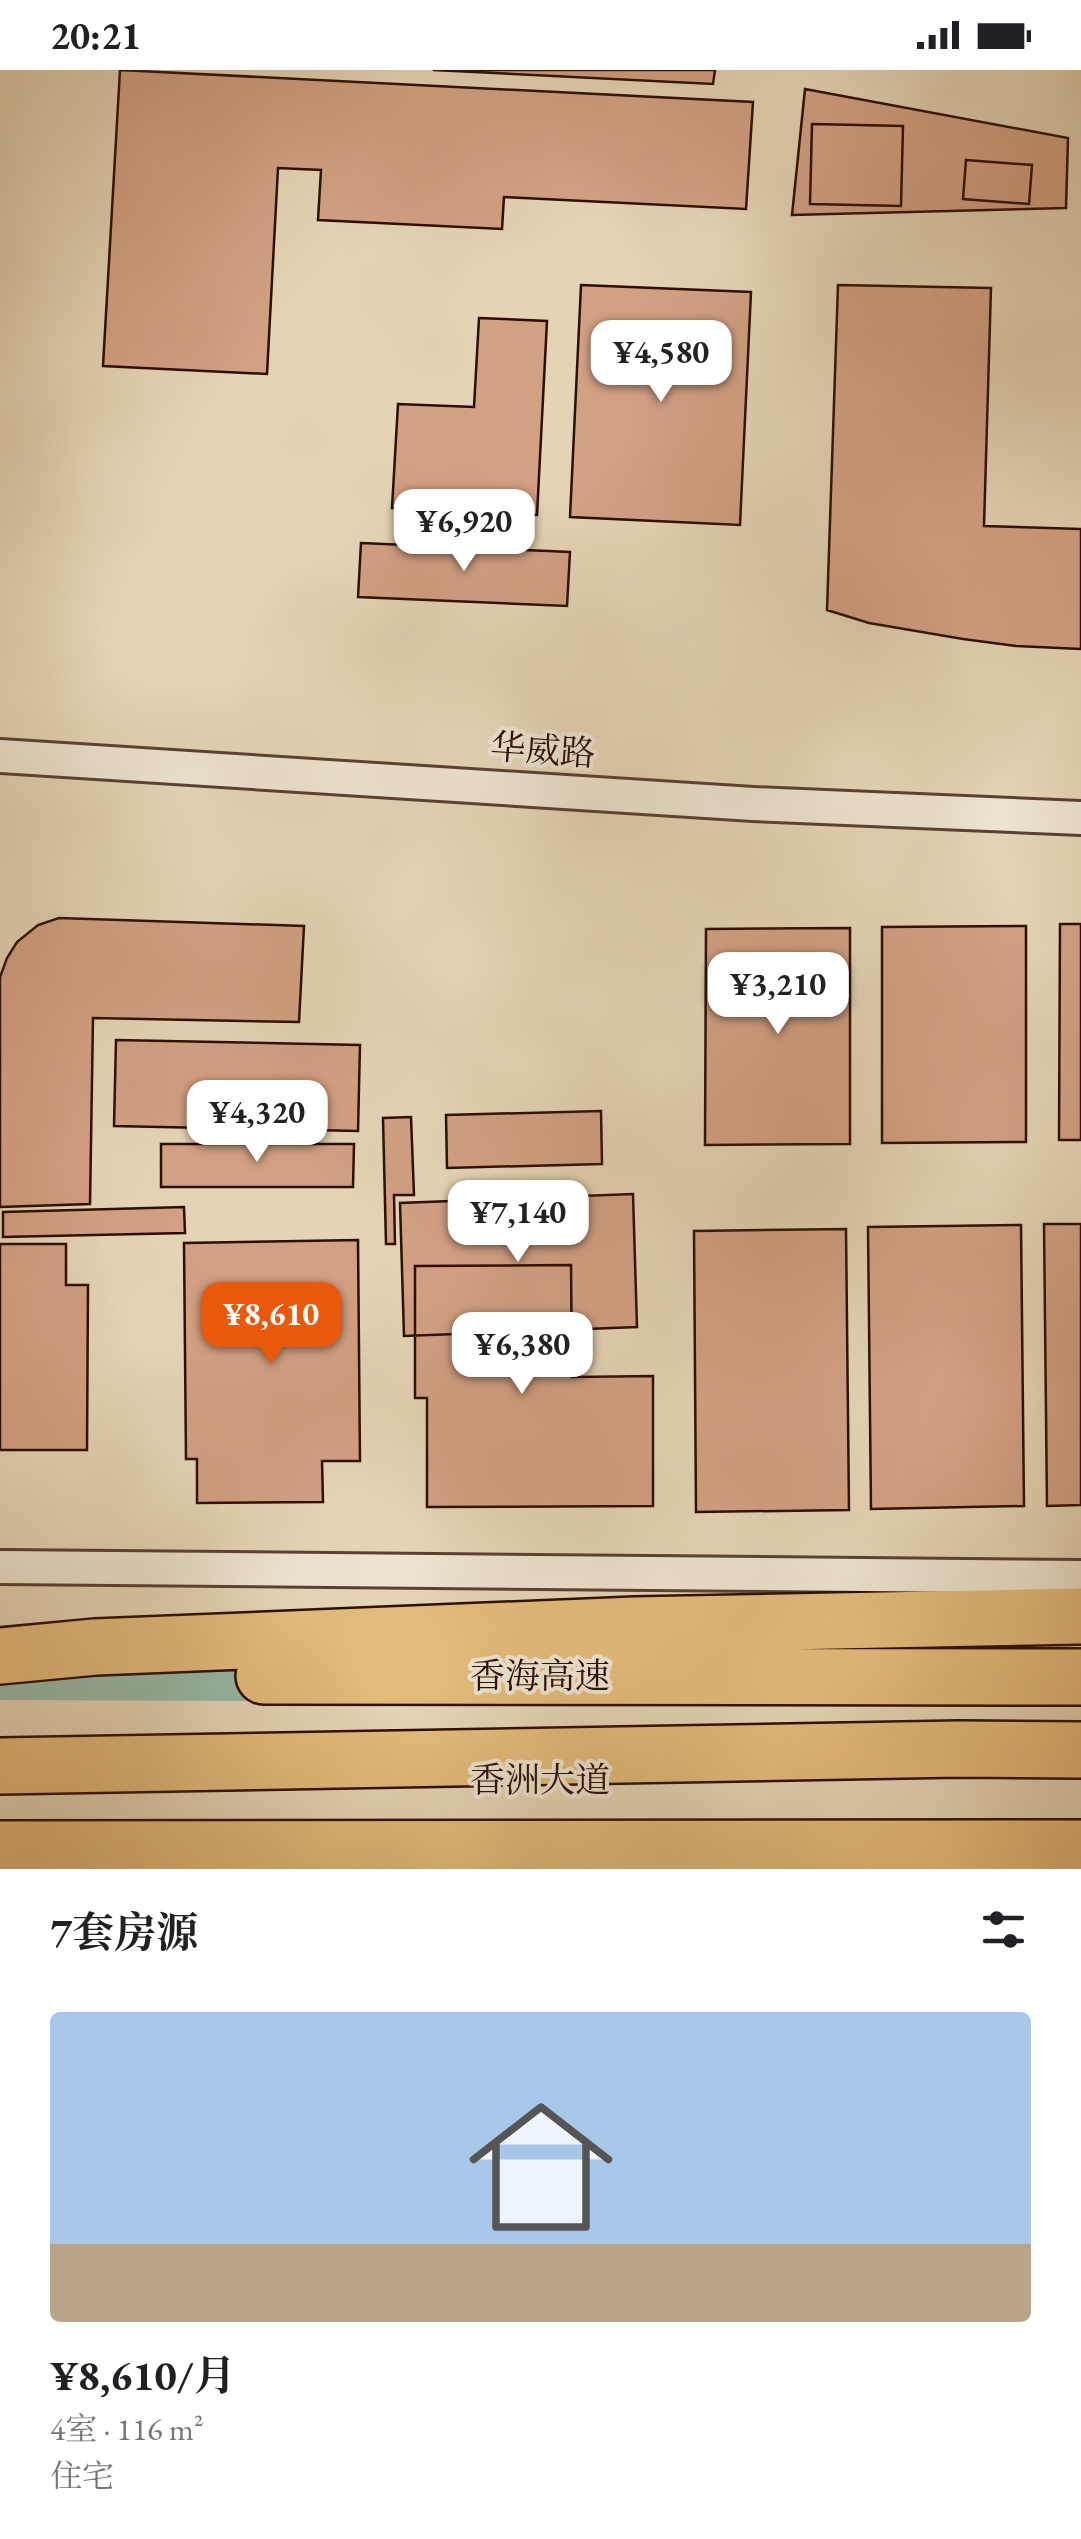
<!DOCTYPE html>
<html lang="zh">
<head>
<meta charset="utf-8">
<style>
  :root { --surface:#fff; --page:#f2f2f2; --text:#202124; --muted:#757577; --line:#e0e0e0; --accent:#ea580c }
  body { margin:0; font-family:"EB Garamond","Noto Serif SC",serif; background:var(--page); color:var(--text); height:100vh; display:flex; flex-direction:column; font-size:38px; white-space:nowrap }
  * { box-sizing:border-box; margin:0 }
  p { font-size:32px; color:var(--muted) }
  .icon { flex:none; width:55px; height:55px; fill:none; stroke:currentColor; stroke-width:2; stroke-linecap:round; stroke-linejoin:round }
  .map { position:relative; height:1799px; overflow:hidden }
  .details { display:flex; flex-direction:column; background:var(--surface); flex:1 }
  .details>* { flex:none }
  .price { position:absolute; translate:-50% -85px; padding:0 22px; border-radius:20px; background:#fff; color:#222; font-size:32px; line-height:65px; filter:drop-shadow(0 2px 5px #0008) }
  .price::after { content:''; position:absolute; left:50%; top:60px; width:30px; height:22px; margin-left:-15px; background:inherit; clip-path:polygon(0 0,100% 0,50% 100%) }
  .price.current { background:var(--accent); color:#fff }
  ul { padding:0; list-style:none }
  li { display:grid; align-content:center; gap:20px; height:530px; padding:0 50px }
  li+li { border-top:2px solid var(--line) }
  li span { display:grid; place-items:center; height:310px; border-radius:10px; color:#555 }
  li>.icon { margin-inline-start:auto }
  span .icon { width:180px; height:180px; fill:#fffc; stroke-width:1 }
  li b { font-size:42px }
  h2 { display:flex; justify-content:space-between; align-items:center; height:120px; padding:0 50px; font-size:42px }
  .status { display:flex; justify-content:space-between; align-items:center; height:70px; padding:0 50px; background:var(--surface); direction:ltr }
  .status svg { height:28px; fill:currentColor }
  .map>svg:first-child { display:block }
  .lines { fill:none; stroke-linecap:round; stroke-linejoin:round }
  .canal { stroke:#97b9a8; stroke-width:30 }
  .building { fill:#d2a083; stroke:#2c0e04; stroke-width:2.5 }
  .street-casing { stroke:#5a4030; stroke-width:38 }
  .highway-casing { stroke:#2c0e04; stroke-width:60 }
  .street { stroke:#ede3cf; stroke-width:32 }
  .highway { stroke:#e2ba7a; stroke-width:55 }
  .labels { text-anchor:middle; stroke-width:8; stroke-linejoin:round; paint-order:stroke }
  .street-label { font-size:35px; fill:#2c0e04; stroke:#ede3cf }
</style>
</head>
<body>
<div class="status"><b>20:21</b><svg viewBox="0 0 49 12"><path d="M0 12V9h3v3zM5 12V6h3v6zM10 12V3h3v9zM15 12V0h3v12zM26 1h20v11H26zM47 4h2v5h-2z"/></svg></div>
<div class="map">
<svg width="1081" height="1799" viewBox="0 0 1081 1799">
  <rect width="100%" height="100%" fill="#e4d4b5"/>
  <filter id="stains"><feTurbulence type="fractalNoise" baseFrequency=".002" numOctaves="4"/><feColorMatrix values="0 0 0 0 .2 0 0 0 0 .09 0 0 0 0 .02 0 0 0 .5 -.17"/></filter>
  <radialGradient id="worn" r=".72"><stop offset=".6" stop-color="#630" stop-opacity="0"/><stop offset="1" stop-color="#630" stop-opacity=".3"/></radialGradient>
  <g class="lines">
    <path class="canal" d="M0,1615L277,1616"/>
  </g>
  <path class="building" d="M120,0L753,32L746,139L504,127L502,159L318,150L321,100L278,98L267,304L103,296Z
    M433,0H715L713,14Z
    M805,19L1068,68L1066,138L792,145Z
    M812,54L903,56L901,136L810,134Z
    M966,90L1032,95L1029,134L963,129Z
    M581,215L751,222L740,455L570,447Z
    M838,215L991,218L984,456L1081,459V579L1016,576L963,569L869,553L827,540Z
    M479,248L547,251L537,445L392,438L398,334L474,337Z
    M361,473L570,482L567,536L358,527Z
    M59,848L304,856L299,952L93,948L90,1134L0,1137V907L7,888L17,872L38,855Z
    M1060,854H1081V1070H1059Z
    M1026,856V1072L882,1073V857Z
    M850,858V1074L705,1075L706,859Z
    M116,970L360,975L358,1061L114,1056Z
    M601,1041L602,1094L447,1098L446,1045Z
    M411,1047L414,1125H394L395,1174H386L383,1048Z
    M161,1074H354L353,1117H161Z
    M633,1124L637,1257L404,1266L400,1133Z
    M184,1137L185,1163L3,1167V1142Z
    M1044,1154H1081V1435L1047,1436Z
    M1021,1155L1024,1436L871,1439L868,1157Z
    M846,1159L849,1440L696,1442L694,1161Z
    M358,1170L360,1391H322L323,1432L197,1433V1389H186L184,1173Z
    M0,1174H66V1215H88L87,1380H0Z
    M571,1195L572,1307L653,1306V1436L427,1437V1328H415V1196Z"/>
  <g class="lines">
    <defs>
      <path id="street" d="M0,686L753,734L1081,748
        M0,1497L1081,1507"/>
      <path id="highway" d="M0,1586L95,1577L635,1555L1081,1546
        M264,1606L1081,1607
        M0,1696L959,1679L1081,1680
        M0,1779L1081,1778"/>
    </defs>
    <use href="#street" class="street-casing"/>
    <use href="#highway" class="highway-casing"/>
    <use href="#street" class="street"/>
    <use href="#highway" class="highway"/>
  </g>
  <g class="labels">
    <g class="street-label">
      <text transform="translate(543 680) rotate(4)" y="12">华威路</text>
      <text x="540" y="1618">香海高速</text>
      <text x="540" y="1722">香洲大道</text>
    </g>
  </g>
  <rect width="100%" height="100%" filter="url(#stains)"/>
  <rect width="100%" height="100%" fill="url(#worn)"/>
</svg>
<b class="price" style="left:661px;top:335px">¥4,580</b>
<b class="price" style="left:464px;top:504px">¥6,920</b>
<b class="price" style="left:778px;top:967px">¥3,210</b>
<b class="price" style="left:257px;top:1095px">¥4,320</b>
<b class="price" style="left:518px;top:1195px">¥7,140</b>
<b class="price current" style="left:271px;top:1297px">¥8,610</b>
<b class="price" style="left:522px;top:1327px">¥6,380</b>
</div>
<section class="details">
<h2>7套房源<svg class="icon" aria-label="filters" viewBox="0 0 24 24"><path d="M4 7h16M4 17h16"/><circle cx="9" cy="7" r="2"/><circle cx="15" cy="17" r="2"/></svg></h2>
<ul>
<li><span style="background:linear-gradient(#a9c7e8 75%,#b9a48a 0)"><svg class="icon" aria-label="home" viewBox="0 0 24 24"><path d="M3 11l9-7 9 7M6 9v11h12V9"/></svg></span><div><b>¥8,610/月</b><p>4室 · 116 m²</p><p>住宅</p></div></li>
</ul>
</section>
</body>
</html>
